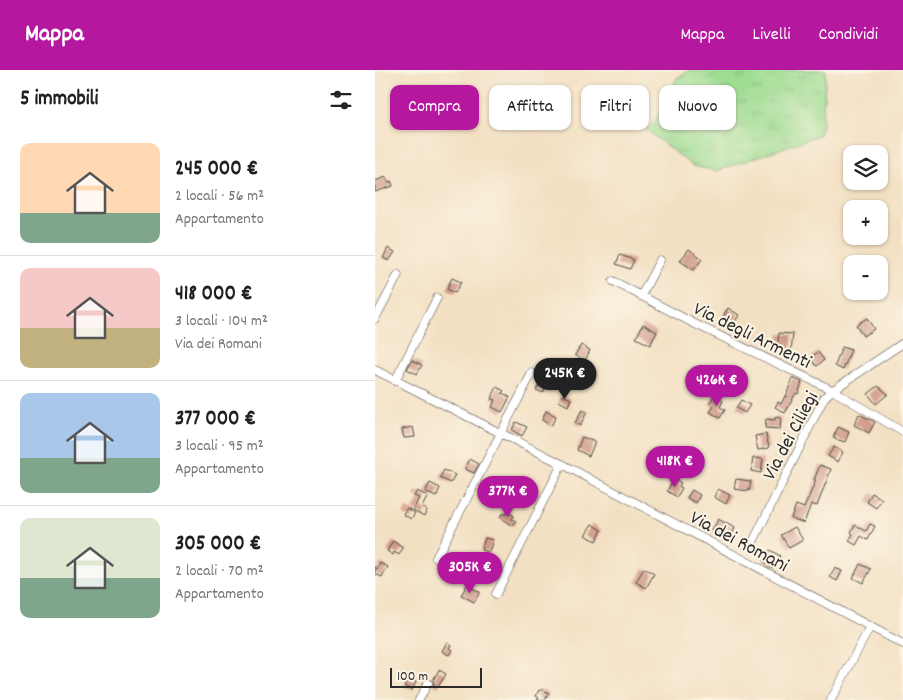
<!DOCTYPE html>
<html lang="it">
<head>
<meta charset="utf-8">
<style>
  :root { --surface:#fff; --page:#f6f6f6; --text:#202124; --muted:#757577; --line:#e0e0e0; --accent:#b5179e }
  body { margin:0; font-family:Dekko,sans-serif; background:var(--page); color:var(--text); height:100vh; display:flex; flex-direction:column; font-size:19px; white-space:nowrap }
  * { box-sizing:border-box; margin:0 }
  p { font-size:16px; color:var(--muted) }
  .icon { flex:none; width:28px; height:28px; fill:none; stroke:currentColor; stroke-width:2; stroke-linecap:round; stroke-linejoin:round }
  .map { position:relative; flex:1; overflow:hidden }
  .side { display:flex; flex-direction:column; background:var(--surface); width:375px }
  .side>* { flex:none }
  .hud { position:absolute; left:15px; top:15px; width:438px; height:45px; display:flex; gap:10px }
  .buttons { position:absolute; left:468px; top:75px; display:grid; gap:10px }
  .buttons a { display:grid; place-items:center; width:45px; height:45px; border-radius:10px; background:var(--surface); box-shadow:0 1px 4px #0004; font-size:25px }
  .scale { position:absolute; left:15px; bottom:12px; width:92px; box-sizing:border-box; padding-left:5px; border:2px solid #2b2b2b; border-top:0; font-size:14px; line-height:18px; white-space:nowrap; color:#2b2b2b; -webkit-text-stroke:4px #fcf5e5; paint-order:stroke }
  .price { position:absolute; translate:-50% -42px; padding:0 11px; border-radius:18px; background:var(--accent); color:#fff; font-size:16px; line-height:32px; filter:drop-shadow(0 1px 2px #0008) }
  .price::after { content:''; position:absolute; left:50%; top:30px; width:15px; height:11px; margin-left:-8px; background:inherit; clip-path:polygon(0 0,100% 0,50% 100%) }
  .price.on { background:#222; color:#fff }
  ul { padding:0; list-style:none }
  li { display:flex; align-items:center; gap:15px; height:125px; padding:0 20px }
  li+li { border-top:1px solid var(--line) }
  li span { display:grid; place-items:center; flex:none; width:140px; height:100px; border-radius:10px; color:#555 }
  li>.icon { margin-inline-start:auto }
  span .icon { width:60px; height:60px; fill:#fffc; stroke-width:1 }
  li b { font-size:21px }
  h2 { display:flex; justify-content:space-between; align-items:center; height:60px; padding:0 20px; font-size:21px }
  .chip { padding:0 18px; border-radius:10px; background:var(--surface); box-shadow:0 1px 4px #0004; font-size:18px; line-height:45px }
  .chip.on { background:var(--accent); color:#fff }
  header { display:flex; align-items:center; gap:30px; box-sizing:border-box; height:70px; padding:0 25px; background:var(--accent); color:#fff }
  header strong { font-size:24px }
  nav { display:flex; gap:28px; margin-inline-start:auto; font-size:18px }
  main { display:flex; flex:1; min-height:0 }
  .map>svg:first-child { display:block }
  .grass { fill:url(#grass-tufts); stroke:#64845e }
  .building { fill:#d09b89 }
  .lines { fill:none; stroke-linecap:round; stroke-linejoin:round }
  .minor-casing { stroke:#494642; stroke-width:9 }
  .minor { stroke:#fff; stroke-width:8 }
  .labels { text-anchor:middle; stroke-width:4; stroke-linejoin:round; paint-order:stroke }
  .street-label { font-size:20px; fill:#2b2b2b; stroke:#fcf5e5 }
</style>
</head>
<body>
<header>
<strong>Mappa</strong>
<nav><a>Mappa</a><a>Livelli</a><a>Condividi</a></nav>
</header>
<main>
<section class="side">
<h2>5 immobili<svg class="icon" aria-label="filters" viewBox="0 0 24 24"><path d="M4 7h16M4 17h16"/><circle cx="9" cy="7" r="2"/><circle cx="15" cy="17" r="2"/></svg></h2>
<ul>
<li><span style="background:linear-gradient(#ffd9b3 70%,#7fa58c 0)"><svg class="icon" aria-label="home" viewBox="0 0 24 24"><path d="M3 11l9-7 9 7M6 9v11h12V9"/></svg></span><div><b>245 000 €</b><p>2 locali · 56 m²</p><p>Appartamento</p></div></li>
<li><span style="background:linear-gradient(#f6c9c9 60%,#c2b280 0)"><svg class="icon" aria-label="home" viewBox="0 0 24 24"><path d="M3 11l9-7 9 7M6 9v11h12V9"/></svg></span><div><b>418 000 €</b><p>3 locali · 104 m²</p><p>Via dei Romani</p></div></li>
<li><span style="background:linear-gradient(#a9c7e8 65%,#7fa58c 0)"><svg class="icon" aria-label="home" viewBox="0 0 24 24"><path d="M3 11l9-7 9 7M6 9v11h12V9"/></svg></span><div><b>377 000 €</b><p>3 locali · 95 m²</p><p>Appartamento</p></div></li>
<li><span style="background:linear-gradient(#dfe7d0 60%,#7fa58c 0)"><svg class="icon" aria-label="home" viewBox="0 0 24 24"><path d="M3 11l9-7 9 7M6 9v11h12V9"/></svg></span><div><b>305 000 €</b><p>2 locali · 70 m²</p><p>Appartamento</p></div></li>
</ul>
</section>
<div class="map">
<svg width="528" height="630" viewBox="0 0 528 630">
  <defs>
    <pattern id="grass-tufts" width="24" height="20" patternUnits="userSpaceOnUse" patternTransform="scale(1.25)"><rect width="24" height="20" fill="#9ddc91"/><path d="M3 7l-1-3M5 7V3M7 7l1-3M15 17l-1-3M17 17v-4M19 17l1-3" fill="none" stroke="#87bd7d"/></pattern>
  </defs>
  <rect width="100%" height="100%" fill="#fcf5e5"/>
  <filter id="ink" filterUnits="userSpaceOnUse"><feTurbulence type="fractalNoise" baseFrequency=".02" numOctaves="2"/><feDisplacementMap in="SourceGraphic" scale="10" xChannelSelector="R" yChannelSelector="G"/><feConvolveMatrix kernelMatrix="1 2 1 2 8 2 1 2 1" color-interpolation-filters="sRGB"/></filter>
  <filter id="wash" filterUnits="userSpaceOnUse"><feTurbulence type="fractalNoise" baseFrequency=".0096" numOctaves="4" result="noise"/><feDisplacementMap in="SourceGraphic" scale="20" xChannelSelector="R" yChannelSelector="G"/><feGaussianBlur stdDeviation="1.12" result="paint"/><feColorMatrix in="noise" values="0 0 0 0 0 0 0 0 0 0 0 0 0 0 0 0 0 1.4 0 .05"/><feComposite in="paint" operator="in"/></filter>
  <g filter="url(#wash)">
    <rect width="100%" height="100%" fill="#f3e0c3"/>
    <path class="grass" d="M314,0H451L447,55L444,65L342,101L318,96L271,60L281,50L302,8Z"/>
    <g id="blocks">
      <path class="building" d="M11,107L13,112L16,111L18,116L0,122V111Z
        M13,178L20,182L14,191L8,188Z
        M314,179L327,189L319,200L305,191Z
        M245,185L259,190L255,199L241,194Z
        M77,208L86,212L80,223L72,219Z
        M353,238L364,245L358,255L347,248Z
        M492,248L499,259L488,266L481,255Z
        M268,254L282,262L275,275L261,268Z
        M404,263L418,264L416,281L402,279Z
        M206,275L215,280L210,291L200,285Z
        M467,277L476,280L468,300L460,296Z
        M443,282L449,290L442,296L435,288Z
        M37,290L47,295L42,304L32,299Z
        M168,308L174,311L168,323L161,320Z
        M417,308L427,312L423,324L421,323L410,343L400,337L403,332L406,334L410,326L411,327Z
        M503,316L513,324L501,334L493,324Z
        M122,317L129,321L127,323L135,327L127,342L117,337L120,330L116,329Z
        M187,325L196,329L193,336L184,331Z
        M339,326L348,331L345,337L350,340L345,348L335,342L339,336L334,334Z
        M366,330L375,335L370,343L361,338Z
        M207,340L212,342L205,356L200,353Z
        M171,341L181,346L176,356L167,350Z
        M484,344L500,352L494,363L479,355Z
        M400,347L406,348L405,359L390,358L391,349L400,350Z
        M141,352L152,357L147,366L137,360Z
        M38,357L40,367L29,368L27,359Z
        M463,357L474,362L470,372L458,368Z
        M391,364L394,378L383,380L380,366Z
        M207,367L220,372L214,386L202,380Z
        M459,377L468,382L463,392L453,386Z
        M305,385L311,388L307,396L300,393Z
        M378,388L388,389L386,403L376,401Z
        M95,389L104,394L99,403L90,399Z
        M445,395L456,399L442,436L436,434L429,453L416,448L421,435L429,438L441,410H439Z
        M69,400L80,405L76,413L65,408Z
        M139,408L149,414L142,426L132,421Z
        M299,409L306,413L304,416L307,418L302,427L292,421Z
        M361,409L376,411L374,421L359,419Z
        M55,413L65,418L61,427L50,422Z
        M343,419L355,425L351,434L339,427Z
        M317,420L325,425L321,433L312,428Z
        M42,421L53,426L47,437L52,440L49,446L38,440L44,428L39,426Z
        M497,423L507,429L501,438L492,432Z
        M32,438L40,443L36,449L28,444Z
        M132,441L139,446L137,449L141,451L138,456L125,448L127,443L130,445Z
        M343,449L360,458L354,470L337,461Z
        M217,454L227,460L221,471L210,465Z
        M495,454L500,456L493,470L486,466L481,475L474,471L478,464L476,462L480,455L491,461Z
        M420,457L428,470L414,478L406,465Z
        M110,468L118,470L114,482L106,480Z
        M18,471L28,478L24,485L19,482L18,485L12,481Z
        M395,480L405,486L398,498L388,491Z
        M74,482L83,487L79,496L70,491Z
        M5,493L13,497L7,507L0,504V497L3,499Z
        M485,494L496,499L488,513L478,508Z
        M269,498L279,504L271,518L261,512Z
        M460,498L467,501L462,511L455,507Z
        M92,515L105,522L99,532L86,525Z
        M72,572L76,575L74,578L77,580L74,585L67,581Z
        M64,600L71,604L63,617L58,614V610Z
        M34,608L41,612L37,620L29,616Z
        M167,619L174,623L170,630H162L164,628L161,626L164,620L166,621Z"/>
    </g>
  </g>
  <g filter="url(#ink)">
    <use href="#blocks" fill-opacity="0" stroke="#494642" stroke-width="1"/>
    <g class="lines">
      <defs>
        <path id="minor" d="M238,211L318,253L457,320L528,362
          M266,226L285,190
          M0,249L23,205
          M0,300L187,394L528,574
          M20,311L62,228
          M376,476L449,328L455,322L528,273
          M61,488L157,303
          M121,524L187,394
          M44,630L53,613
          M456,630L495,557"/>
      </defs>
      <use href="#minor" class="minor-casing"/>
      <use href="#minor" class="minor"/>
    </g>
  </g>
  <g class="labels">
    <g class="street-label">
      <text transform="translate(378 264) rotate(26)" y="7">Via degli Armenti</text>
      <text transform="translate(414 365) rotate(-62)" y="7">Via dei Ciliegi</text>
      <text transform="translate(365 470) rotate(28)" y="7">Via dei Romani</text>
    </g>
  </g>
</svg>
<div class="buttons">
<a><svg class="icon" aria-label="layers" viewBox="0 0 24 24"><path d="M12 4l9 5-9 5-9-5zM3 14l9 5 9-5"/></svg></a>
<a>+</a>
<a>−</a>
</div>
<div class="scale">100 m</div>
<b class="price on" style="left:190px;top:330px">245K €</b>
<b class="price" style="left:342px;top:337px">426K €</b>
<b class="price" style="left:300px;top:418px">418K €</b>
<b class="price" style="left:133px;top:448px">377K €</b>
<b class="price" style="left:95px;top:524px">305K €</b>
<div class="hud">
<a class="chip on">Compra</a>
<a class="chip">Affitta</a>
<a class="chip">Filtri</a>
<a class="chip">Nuovo</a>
</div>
</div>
</main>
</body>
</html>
